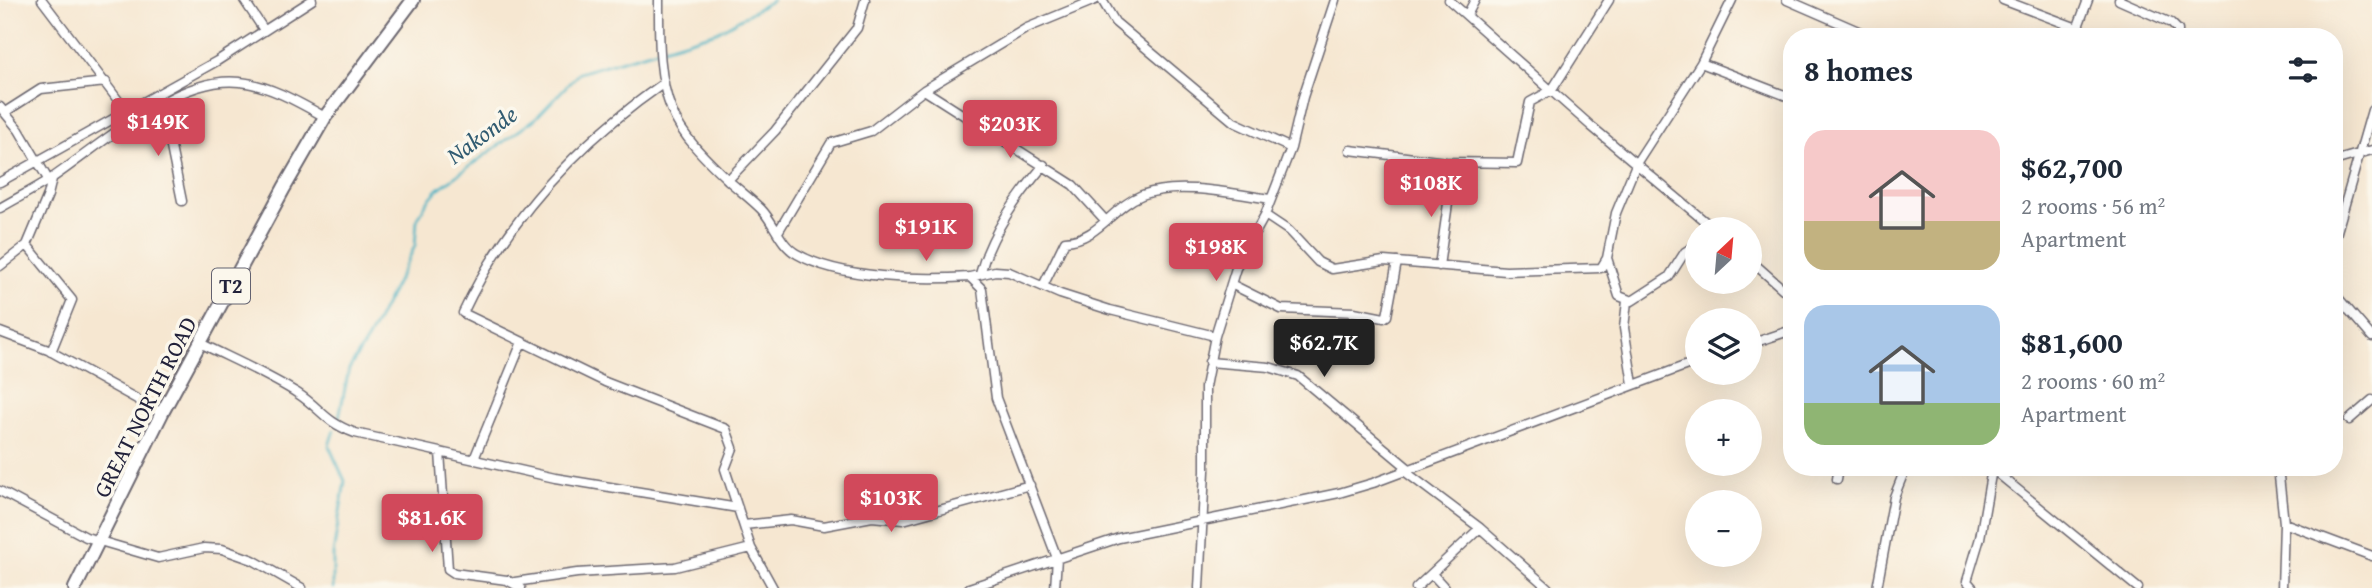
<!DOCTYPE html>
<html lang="en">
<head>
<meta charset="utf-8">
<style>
  :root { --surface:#fff; --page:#f6f6f7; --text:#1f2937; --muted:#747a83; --accent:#d1495b }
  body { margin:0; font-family:"Gentium Book Plus",serif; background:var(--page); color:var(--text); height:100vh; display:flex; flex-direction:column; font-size:26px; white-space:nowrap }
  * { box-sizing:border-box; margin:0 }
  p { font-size:23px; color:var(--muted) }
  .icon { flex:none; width:38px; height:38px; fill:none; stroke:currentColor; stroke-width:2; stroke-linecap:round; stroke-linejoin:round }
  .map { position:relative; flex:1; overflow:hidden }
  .drawer { position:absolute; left:1783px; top:28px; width:560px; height:448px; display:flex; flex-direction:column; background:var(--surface); border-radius:28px; box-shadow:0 7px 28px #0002 }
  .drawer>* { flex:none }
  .needle { width:46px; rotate:26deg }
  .tools { position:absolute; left:1685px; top:217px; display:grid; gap:14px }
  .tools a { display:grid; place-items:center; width:77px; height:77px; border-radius:50%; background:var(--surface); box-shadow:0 7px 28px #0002; font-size:35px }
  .price { position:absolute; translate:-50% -60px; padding:0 16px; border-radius:7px; background:var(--accent); color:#fff; font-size:23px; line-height:46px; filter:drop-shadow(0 2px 4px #0008) }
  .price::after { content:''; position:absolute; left:50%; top:42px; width:21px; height:16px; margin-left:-10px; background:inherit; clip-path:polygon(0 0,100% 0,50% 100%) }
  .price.selected { background:#222; color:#fff }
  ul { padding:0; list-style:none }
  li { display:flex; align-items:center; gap:21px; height:175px; padding:0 21px }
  li span { display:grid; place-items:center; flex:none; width:196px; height:140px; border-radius:21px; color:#555 }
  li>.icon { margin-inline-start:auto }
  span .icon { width:84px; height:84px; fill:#fffc; stroke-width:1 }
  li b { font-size:30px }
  h2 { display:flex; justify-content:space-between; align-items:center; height:84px; padding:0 21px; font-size:30px }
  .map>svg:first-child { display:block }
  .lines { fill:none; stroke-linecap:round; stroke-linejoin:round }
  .stream { stroke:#47b2c4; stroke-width:2.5 }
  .minor-casing { stroke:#6c6770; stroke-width:11 }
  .trunk-casing { stroke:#6c6770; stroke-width:16 }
  .minor { stroke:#fff; stroke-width:8 }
  .trunk { stroke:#fff; stroke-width:12 }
  .labels { text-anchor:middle; stroke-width:7; stroke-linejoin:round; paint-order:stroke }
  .shield { fill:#fbf7ec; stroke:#636270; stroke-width:2 }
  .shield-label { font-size:21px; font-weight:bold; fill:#22223b }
  .street-label { font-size:23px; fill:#22223b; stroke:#fbf7ec }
  .water-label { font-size:24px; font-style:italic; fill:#315c72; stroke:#fbf7ec }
</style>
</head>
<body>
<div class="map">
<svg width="2372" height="588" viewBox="0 0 2372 588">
  <rect width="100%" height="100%" fill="#fbf7ec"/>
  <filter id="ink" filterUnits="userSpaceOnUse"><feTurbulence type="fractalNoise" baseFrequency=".0143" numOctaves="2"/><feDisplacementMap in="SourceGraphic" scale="14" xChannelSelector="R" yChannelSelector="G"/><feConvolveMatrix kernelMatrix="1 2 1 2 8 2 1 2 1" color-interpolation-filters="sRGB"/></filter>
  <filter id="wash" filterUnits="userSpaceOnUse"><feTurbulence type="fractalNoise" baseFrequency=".00686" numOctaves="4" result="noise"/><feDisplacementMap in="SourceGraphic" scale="28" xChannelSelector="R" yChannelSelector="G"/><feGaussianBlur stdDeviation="1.57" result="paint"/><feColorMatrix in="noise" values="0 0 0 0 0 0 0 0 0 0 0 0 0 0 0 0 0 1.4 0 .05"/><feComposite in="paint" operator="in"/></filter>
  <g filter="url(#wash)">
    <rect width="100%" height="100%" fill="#f6e7d1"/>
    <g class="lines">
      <path class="stream" d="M338,422L349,369L369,337L415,246L417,220L427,202L438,189L535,119L579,73L717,32L773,0
        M333,588V554L345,481L329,446L334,430"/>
    </g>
  </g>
  <g filter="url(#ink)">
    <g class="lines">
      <defs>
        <path id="minor" d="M42,0L127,112
          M244,0L264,30
          M659,0C659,35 658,78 672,111C682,137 708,161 729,181C739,190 751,199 761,209C774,222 780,245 797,254C840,279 921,280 970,277L982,289L996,398L1057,558L1055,588
          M1102,0L1115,22L1234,122L1291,148
          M1449,0L1591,126L1714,229
          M1787,0L1872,37
          M2003,0L2077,28
          M2119,0L2171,23L2178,30V37
          M1467,15L1475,0
          M2074,37L2088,0
          M1701,63L1792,98
          M664,83C579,142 507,219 463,313L605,382L726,429L733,448L725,469L751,548L773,588
          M924,90L1073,185L1105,220
          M0,107L19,130L49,181
          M5,112L41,89L106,82
          M149,112L154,119L166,123L182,201
          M1350,150L1446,162L1517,163L1530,102L1552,90L1609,0
          M2334,161L2372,150
          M728,180L775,131L857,28L865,0
          M0,182L217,61L312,0
          M0,208C17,198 35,189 52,178C101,145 178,74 240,82C269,85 300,103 325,117
          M1265,215L1289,231L1318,262L1332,269L1384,261L1506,271L1601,268L1607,258L1616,213L1637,162L1701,63L1732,0
          M778,232L831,143L871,131L924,90L1027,28L1095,0
          M2334,242L2372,110
          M27,245L72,300L51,352
          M1607,258L1619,296L1632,301L1669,277L1685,252L1698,244
          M1750,260L1792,297
          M0,266L27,245L48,195L52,179
          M1439,266L1453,169L1446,162
          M980,274C991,233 1017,197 1044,165
          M970,277L995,271L1009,272L1060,294L1110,310L1215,336
          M1231,284L1281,309L1354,312L1384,318L1387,316L1397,262
          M1043,286L1065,241C1098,240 1112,207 1142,195C1177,181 1235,194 1271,199
          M2334,293L2372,337
          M1627,301L1624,328L1633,384
          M0,332L48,350L162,413
          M200,343C232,359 267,374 297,393C322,409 323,421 355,433L555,478L738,508
          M1750,344L1792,330
          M1209,362L1269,367L1298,376L1408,468
          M2349,420L2372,400
          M440,452L448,569L454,573L507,580L521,588
          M474,459L522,342
          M1990,467L2138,588
          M2278,467L2284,523L2282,588
          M1403,470L1480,528L1548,588
          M1837,479L1839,467
          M0,491L86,537L158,558L204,548L222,549L253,560L302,588
          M2284,523L2372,556
          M744,525L791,520L824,526L872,517L903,520L1030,485
          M1433,575L1445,588
          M515,582L577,573L675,567L751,548
          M969,588L1119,538L1339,493L1373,483L1698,361
          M1199,588L1205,471V387L1215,336L1236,268L1265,215L1291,148L1303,97L1335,0
          M1416,588L1480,528
          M1877,588L1894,497L1906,467
          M1973,588L1967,581L1980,538L1992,469"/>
        <path id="trunk" d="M75,588L162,413L284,188L325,117L413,0"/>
      </defs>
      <use href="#minor" class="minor-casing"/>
      <use href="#trunk" class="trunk-casing"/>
      <use href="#minor" class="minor"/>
      <use href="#trunk" class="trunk"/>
    </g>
  </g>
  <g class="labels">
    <rect class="shield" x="212" y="268.5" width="38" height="35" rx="5"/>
    <g class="shield-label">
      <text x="231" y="293">T2</text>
    </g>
    <g class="street-label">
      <text transform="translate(145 407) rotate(-63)" y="8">GREAT NORTH ROAD</text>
    </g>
    <g class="water-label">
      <text transform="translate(482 135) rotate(-36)" y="8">Nakonde</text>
    </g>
  </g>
</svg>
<div class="tools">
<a><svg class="needle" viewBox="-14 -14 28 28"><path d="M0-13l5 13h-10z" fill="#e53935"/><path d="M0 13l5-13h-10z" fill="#747a83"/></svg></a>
<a><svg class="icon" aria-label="layers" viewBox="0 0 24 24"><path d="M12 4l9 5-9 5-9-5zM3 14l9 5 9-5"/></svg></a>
<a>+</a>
<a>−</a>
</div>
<b class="price" style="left:158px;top:158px">$149K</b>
<b class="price" style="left:1010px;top:160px">$203K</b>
<b class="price" style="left:1431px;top:219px">$108K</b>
<b class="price" style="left:926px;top:263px">$191K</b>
<b class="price" style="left:1216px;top:283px">$198K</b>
<b class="price selected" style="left:1324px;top:379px">$62.7K</b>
<b class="price" style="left:891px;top:534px">$103K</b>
<b class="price" style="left:432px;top:554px">$81.6K</b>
<section class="drawer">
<h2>8 homes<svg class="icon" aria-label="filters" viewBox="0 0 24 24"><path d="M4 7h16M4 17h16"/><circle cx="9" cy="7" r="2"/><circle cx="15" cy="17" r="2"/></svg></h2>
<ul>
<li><span style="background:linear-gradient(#f6c9c9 65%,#c2b280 0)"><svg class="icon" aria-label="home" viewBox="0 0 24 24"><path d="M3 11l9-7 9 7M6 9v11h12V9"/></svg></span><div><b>$62,700</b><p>2 rooms · 56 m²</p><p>Apartment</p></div></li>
<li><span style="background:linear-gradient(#a9c7e8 70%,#8fb573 0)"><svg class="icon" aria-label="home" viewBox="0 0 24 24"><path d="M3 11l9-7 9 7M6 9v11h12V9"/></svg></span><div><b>$81,600</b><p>2 rooms · 60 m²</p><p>Apartment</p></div></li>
</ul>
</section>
</div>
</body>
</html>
